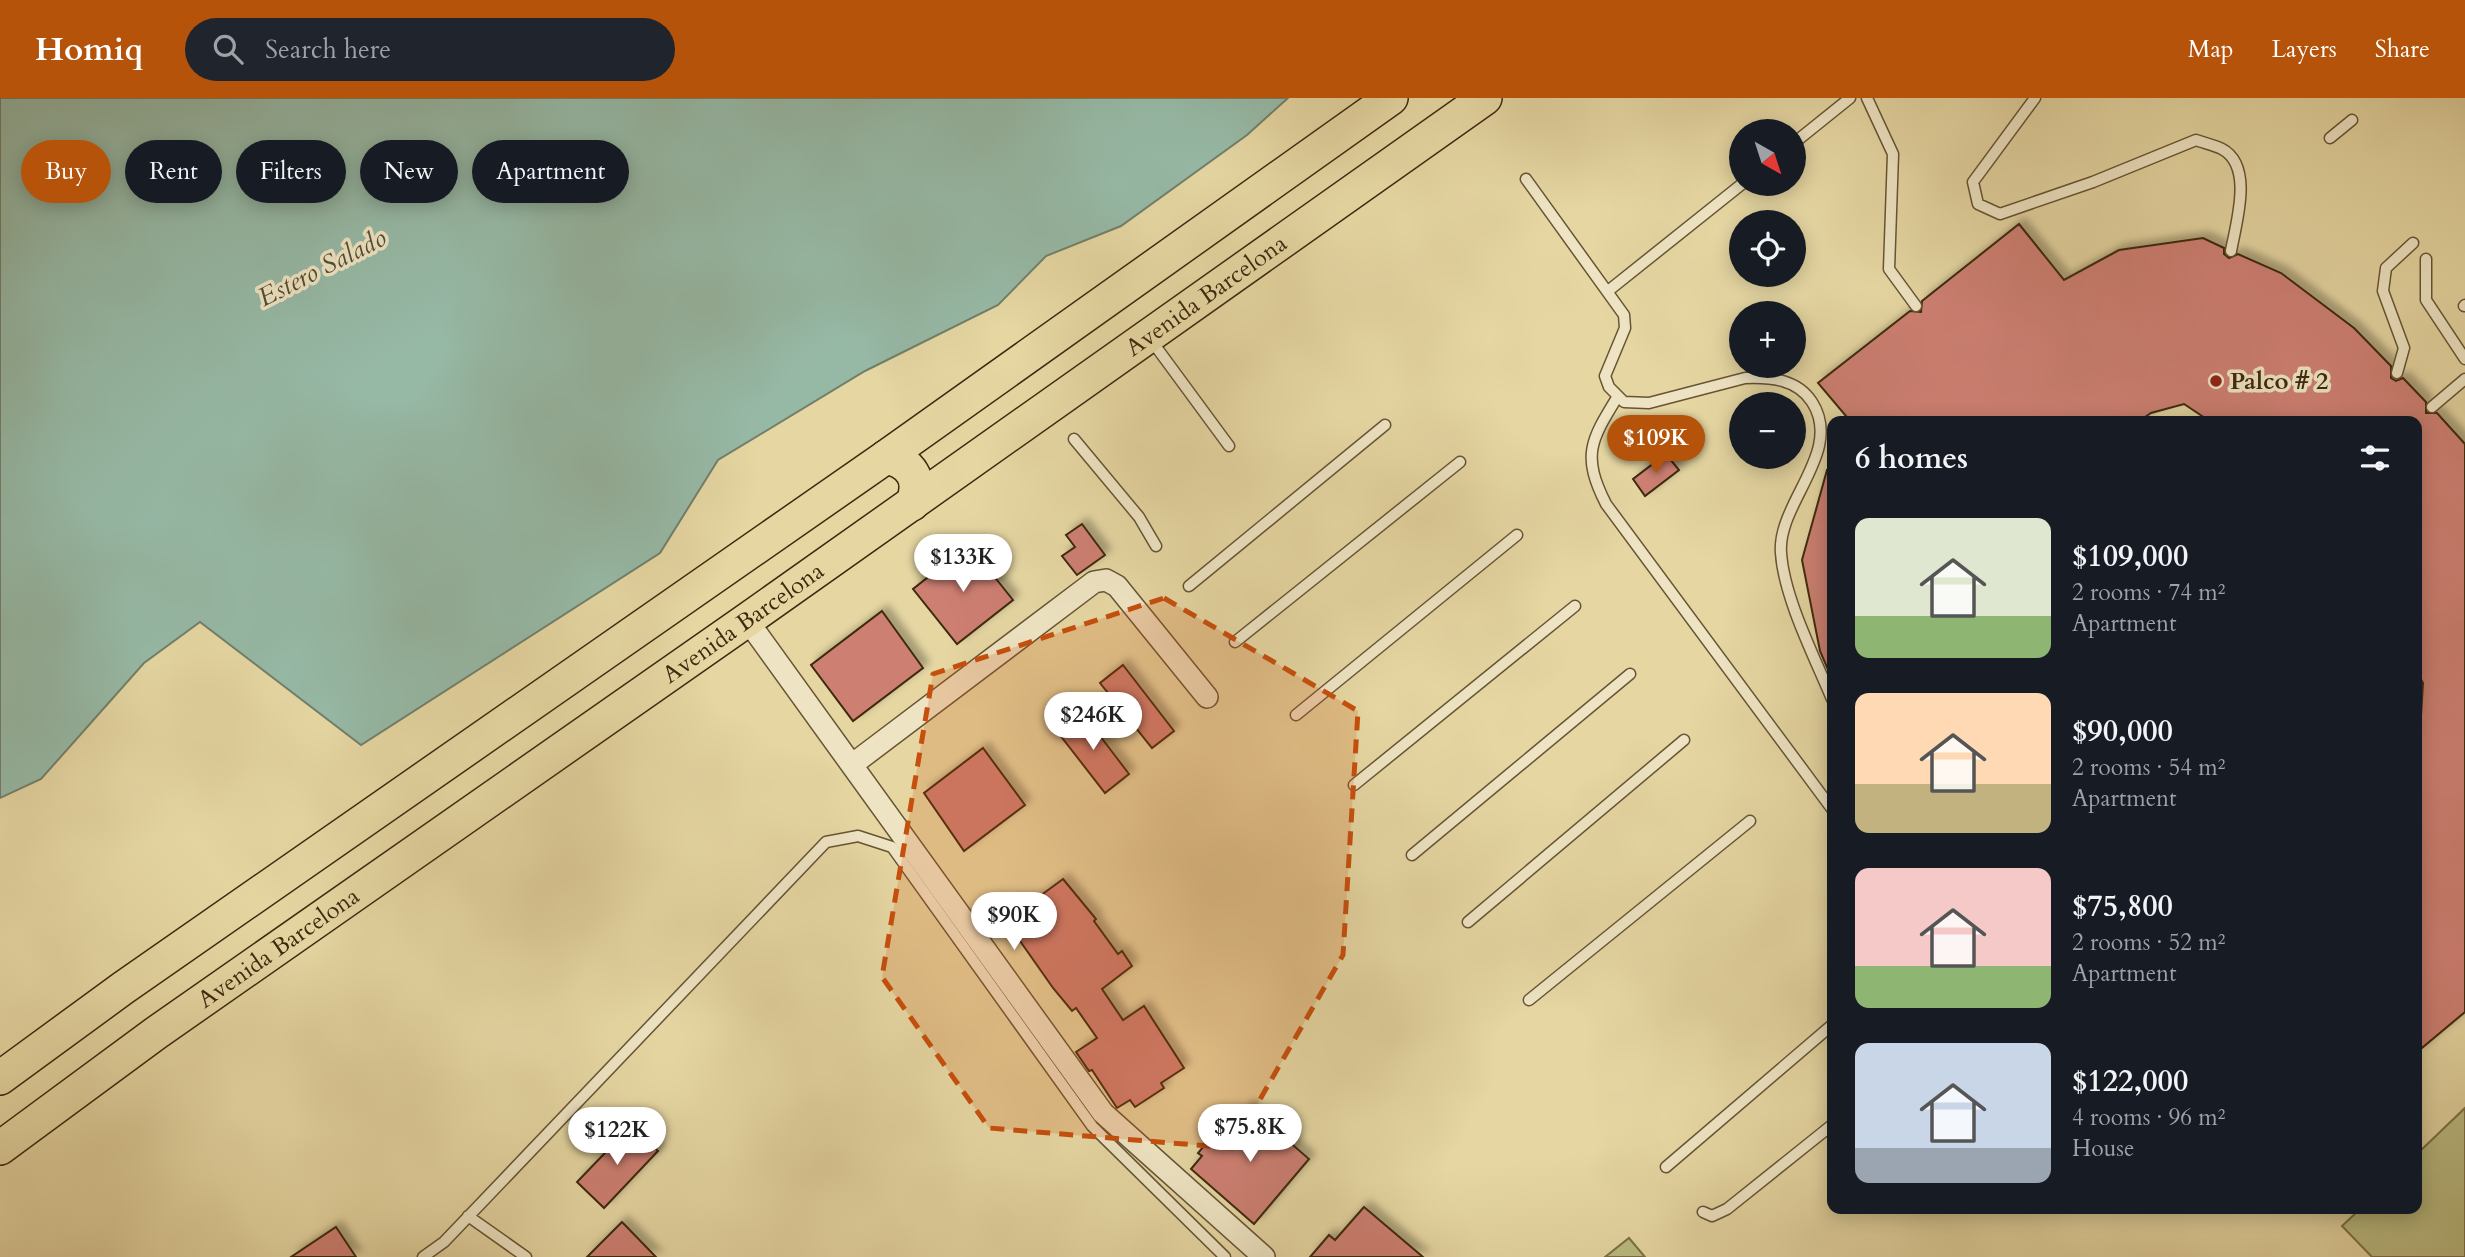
<!DOCTYPE html>
<html lang="en">
<head>
<meta charset="utf-8">
<style>
  :root { --surface:#171b24; --page:#20242c; --text:#f1f3f6; --muted:#9ea1a6; --accent:#b45309 }
  body { margin:0; font-family:Cardo,serif; background:var(--page); color:var(--text); height:100vh; display:flex; flex-direction:column; font-size:26px; white-space:nowrap }
  * { box-sizing:border-box; margin:0 }
  p { font-size:23px; color:var(--muted) }
  .icon { flex:none; width:38px; height:38px; fill:none; stroke:currentColor; stroke-width:2; stroke-linecap:round; stroke-linejoin:round }
  .map { position:relative; flex:1; overflow:hidden }
  .drawer { position:absolute; left:1827px; top:318px; width:595px; height:798px; display:flex; flex-direction:column; background:var(--surface); border-radius:14px; box-shadow:0 4px 18px #0003 }
  .drawer>* { flex:none }
  .hud { position:absolute; left:21px; top:42px; width:665px; height:63px; display:flex; gap:14px }
  .needle { width:46px; rotate:141deg }
  .fabs { position:absolute; left:1729px; top:21px; display:grid; gap:14px }
  .fabs a { display:grid; place-items:center; width:77px; height:77px; border-radius:50%; background:var(--surface); box-shadow:0 4px 18px #0003; font-size:35px }
  .price { position:absolute; translate:-50% -60px; padding:0 16px; border-radius:24px; background:#fff; color:#222; font-size:23px; line-height:46px; filter:drop-shadow(0 2px 4px #0008) }
  .price::after { content:''; position:absolute; left:50%; top:42px; width:21px; height:16px; margin-left:-10px; background:inherit; clip-path:polygon(0 0,100% 0,50% 100%) }
  .price.selected { background:var(--accent); color:#fff }
  ul { padding:0; list-style:none }
  li { display:flex; align-items:center; gap:21px; height:175px; padding:0 28px }
  li span { display:grid; place-items:center; flex:none; width:196px; height:140px; border-radius:14px; color:#555 }
  li>.icon { margin-inline-start:auto }
  span .icon { width:84px; height:84px; fill:#fffc; stroke-width:1 }
  li b { font-size:30px }
  h2 { display:flex; justify-content:space-between; align-items:center; height:84px; padding:0 28px; font-size:30px }
  .chip { padding:0 24px; border-radius:32px; background:var(--surface); box-shadow:0 4px 18px #0003; font-size:24px; line-height:63px }
  .chip.selected { background:var(--accent); color:#fff }
  header { display:flex; align-items:center; gap:42px; box-sizing:border-box; height:98px; padding:0 35px; background:var(--accent); color:#fff }
  header strong { font-size:33px }
  nav { display:flex; gap:38px; margin-inline-start:auto; font-size:24px }
  .search { width:490px; height:63px; background:var(--page); display:flex; align-items:center; gap:18px; box-sizing:border-box; padding:0 24px; border-radius:38px; color:var(--muted); font-size:26px }
  .map>svg:first-child { display:block }
  .green { fill:#babc81; stroke:#7c7248; stroke-width:2 }
  .water { fill:#96b9a6; stroke:#727f6a; stroke-width:2 }
  .building { fill:#cd7f72; stroke:#3d290f; stroke-width:2; filter:url(#shadow) }
  .lines { fill:none; stroke-linecap:round; stroke-linejoin:round }
  .service-casing { stroke:#675434; stroke-width:13 }
  .minor-casing { stroke:#675434; stroke-width:24 }
  .primary-casing { stroke:#3d290f; stroke-width:36 }
  .service { stroke:#eee4c3; stroke-width:10 }
  .minor { stroke:#eee4c3; stroke-width:21 }
  .primary { stroke:#e5d6a2; stroke-width:33 }
  .marked { fill:#c64f0d; fill-opacity:0.2; stroke:#c64f0d; stroke-width:5; stroke-dasharray:14 9; stroke-linejoin:round }
  .poi-dot { fill:#8f2418; stroke:#eee4c3; stroke-width:2.5 }
  .labels { text-anchor:middle; stroke-width:7; stroke-linejoin:round; paint-order:stroke }
  .street-label { font-size:24px; fill:#3d290f; stroke:#eee4c3 }
  .poi-label { font-size:24px; font-weight:bold; fill:#3d290f; stroke:#eee4c3; text-anchor:start }
  .water-label { font-size:26px; font-style:italic; fill:#534d35; stroke:#eee4c3 }
</style>
</head>
<body>
<header>
<strong>Homiq</strong>
<div class="search"><svg class="icon" aria-label="search" viewBox="0 0 24 24"><circle cx="10" cy="10" r="6"/><path d="M15 15l6 6"/></svg>Search here</div>
<nav><a>Map</a><a>Layers</a><a>Share</a></nav>
</header>
<div class="map">
<svg width="2465" height="1159" viewBox="0 0 2465 1159">
  <defs>
    <filter id="shadow"><feDropShadow dx="6" dy="-6" stdDeviation="3.5" flood-color="#0004"/></filter>
  </defs>
  <rect width="100%" height="100%" fill="#e5d6a2"/>
  <filter id="stains"><feTurbulence type="fractalNoise" baseFrequency=".00286" numOctaves="4"/><feColorMatrix values="0 0 0 0 .2 0 0 0 0 .09 0 0 0 0 .02 0 0 0 .5 -.17"/></filter>
  <radialGradient id="worn" r=".72"><stop offset=".6" stop-color="#630" stop-opacity="0"/><stop offset="1" stop-color="#630" stop-opacity=".3"/></radialGradient>
  <path class="green" d="M2465,1010V1159H2372L2342,1128L2360,1111H2417V1056Z
    M1629,1140L1645,1159H1605Z"/>
  <path class="water" d="M0,0H1288L1247,37L1121,128L1046,158L998,207L865,273L718,362L660,455L361,647L200,524L144,565L41,681L0,700Z"/>
  <path class="building" d="M2019,126L2064,182L2119,152L2203,140L2224,150V156L2229,160L2238,156L2281,175L2354,230L2391,268V280L2396,283L2403,280L2426,304V315H2437L2465,346V914L2417,954V623L2421,618L2423,585L2417,574V324H2211L2184,306L2151,315L2138,324H1851L1818,285L1910,213L1921,214L1922,203Z
    M1666,356L1679,372L1645,398L1633,381Z
    M1827,372L1832,373V574H1829L1820,553L1802,462Z
    M1082,426L1105,457L1077,477L1062,458L1075,449L1066,437Z
    M969,447L1013,502L957,546L913,491Z
    M882,513L923,570L853,623L811,567Z
    M1123,567L1174,633L1152,650L1100,585Z
    M1081,613L1129,676L1105,695L1056,632Z
    M983,650L1025,707L964,753L924,695Z
    M1063,781L1096,821L1094,823L1118,856L1122,853L1132,868L1102,891L1123,922L1144,908L1184,970L1161,985L1164,990L1135,1009L1130,1002L1117,1010L1092,972L1089,973L1076,954L1097,940L1076,910L1072,913L1053,890L1006,823Z
    M1248,1008L1309,1061L1254,1126L1191,1071L1202,1058L1198,1055L1213,1037L1219,1041Z
    M631,1028L658,1053L604,1110L577,1084Z
    M1364,1109L1423,1159H1310L1329,1137L1335,1142Z
    M622,1124L656,1159H587Z
    M336,1129L356,1159H291Z"/>
  <g class="lines">
    <defs>
      <path id="service" d="M1867,0L1893,56L1889,171L1916,208
        M2035,0L1973,84L1978,106L2000,116L2093,84L2196,42C2204,45 2214,47 2222,51C2254,68 2236,125 2231,153
        M2330,40L2352,22
        M1794,45L1850,0
        M1526,81L1624,217L1625,230L1605,278L1609,289L1624,304L1649,305L1745,280C1771,279 1797,281 1812,304C1844,354 1777,405 1781,455C1784,500 1815,560 1832,601
        M2426,161V202L2465,261
        M1608,193L1742,86
        M2464,208L2465,207
        M1151,242L1229,348
        M2397,275L2404,250L2383,193L2386,170L2413,145
        M1618,298C1591,342 1581,357 1606,406L1832,711
        M2432,309L2465,281
        M1074,341L1139,419L1156,448
        M1189,488L1385,327
        M1235,544L1460,364
        M1296,617L1517,437
        M1354,687L1575,508
        M1412,757L1630,576
        M1468,824L1684,642
        M1529,902L1750,723
        M1666,1069L1832,927
        M1703,1114L1712,1118L1727,1111L1832,1027
        M468,1118L526,1159
        M423,1159L444,1144L826,744L858,738L892,749L1092,1028L1225,1159"/>
      <path id="minor" d="M747,522L1103,1015L1264,1159
        M853,666L1094,484L1106,482L1117,488L1207,599"/>
      <g id="primary">
        <path d="M886,359C911,364 923,382 912,406"/>
        <path d="M0,980L123,890L886,359L1391,0"/>
        <path id="s1" d="M0,1050L156,935L747,522L1485,0"/>
      </g>
    </defs>
    <use href="#service" class="service-casing"/>
    <use href="#minor" class="minor-casing"/>
    <use href="#primary" class="primary-casing"/>
    <use href="#service" class="service"/>
    <use href="#minor" class="minor"/>
    <use href="#primary" class="primary"/>
  </g>
  <path class="marked" d="M1164,500L1358,613L1343,857L1232,1050L989,1030L882,879L933,576Z"/>
  <circle class="poi-dot" cx="2216" cy="283" r="7"/>
  <g class="labels">
    <g class="street-label">
      <text dy="8" stroke="none"><textPath href="#s1" startOffset="1477">Avenida Barcelona</textPath></text>
      <text dy="8" stroke="none"><textPath href="#s1" startOffset="910">Avenida Barcelona</textPath></text>
      <text dy="8" stroke="none"><textPath href="#s1" startOffset="343">Avenida Barcelona</textPath></text>
    </g>
    <g class="poi-label">
      <text x="2230" y="291">Palco # 2</text>
    </g>
    <g class="water-label">
      <text transform="translate(322 169) rotate(-27)" y="9">Estero Salado</text>
    </g>
  </g>
  <rect width="100%" height="100%" filter="url(#stains)"/>
  <rect width="100%" height="100%" fill="url(#worn)"/>
</svg>
<div class="fabs">
<a><svg class="needle" viewBox="-14 -14 28 28"><path d="M0-13l5 13h-10z" fill="#e53935"/><path d="M0 13l5-13h-10z" fill="#9ea1a6"/></svg></a>
<a><svg class="icon" aria-label="locate" viewBox="0 0 24 24"><circle cx="12" cy="12" r="6"/><path d="M12 2v4M12 18v4M2 12h4M18 12h4"/></svg></a>
<a>+</a>
<a>−</a>
</div>
<b class="price selected" style="left:1656px;top:377px">$109K</b>
<b class="price" style="left:963px;top:496px">$133K</b>
<b class="price" style="left:1093px;top:654px">$246K</b>
<b class="price" style="left:1014px;top:854px">$90K</b>
<b class="price" style="left:1250px;top:1066px">$75.8K</b>
<b class="price" style="left:617px;top:1069px">$122K</b>
<div class="hud">
<a class="chip selected">Buy</a>
<a class="chip">Rent</a>
<a class="chip">Filters</a>
<a class="chip">New</a>
<a class="chip">Apartment</a>
</div>
<section class="drawer">
<h2>6 homes<svg class="icon" aria-label="filters" viewBox="0 0 24 24"><path d="M4 7h16M4 17h16"/><circle cx="9" cy="7" r="2"/><circle cx="15" cy="17" r="2"/></svg></h2>
<ul>
<li><span style="background:linear-gradient(#dfe7d0 70%,#8fb573 0)"><svg class="icon" aria-label="home" viewBox="0 0 24 24"><path d="M3 11l9-7 9 7M6 9v11h12V9"/></svg></span><div><b>$109,000</b><p>2 rooms · 74 m²</p><p>Apartment</p></div></li>
<li><span style="background:linear-gradient(#ffd9b3 65%,#c2b280 0)"><svg class="icon" aria-label="home" viewBox="0 0 24 24"><path d="M3 11l9-7 9 7M6 9v11h12V9"/></svg></span><div><b>$90,000</b><p>2 rooms · 54 m²</p><p>Apartment</p></div></li>
<li><span style="background:linear-gradient(#f6c9c9 70%,#8fb573 0)"><svg class="icon" aria-label="home" viewBox="0 0 24 24"><path d="M3 11l9-7 9 7M6 9v11h12V9"/></svg></span><div><b>$75,800</b><p>2 rooms · 52 m²</p><p>Apartment</p></div></li>
<li><span style="background:linear-gradient(#c9d6e8 75%,#9aa5b1 0)"><svg class="icon" aria-label="home" viewBox="0 0 24 24"><path d="M3 11l9-7 9 7M6 9v11h12V9"/></svg></span><div><b>$122,000</b><p>4 rooms · 96 m²</p><p>House</p></div></li>
</ul>
</section>
</div>
</body>
</html>
